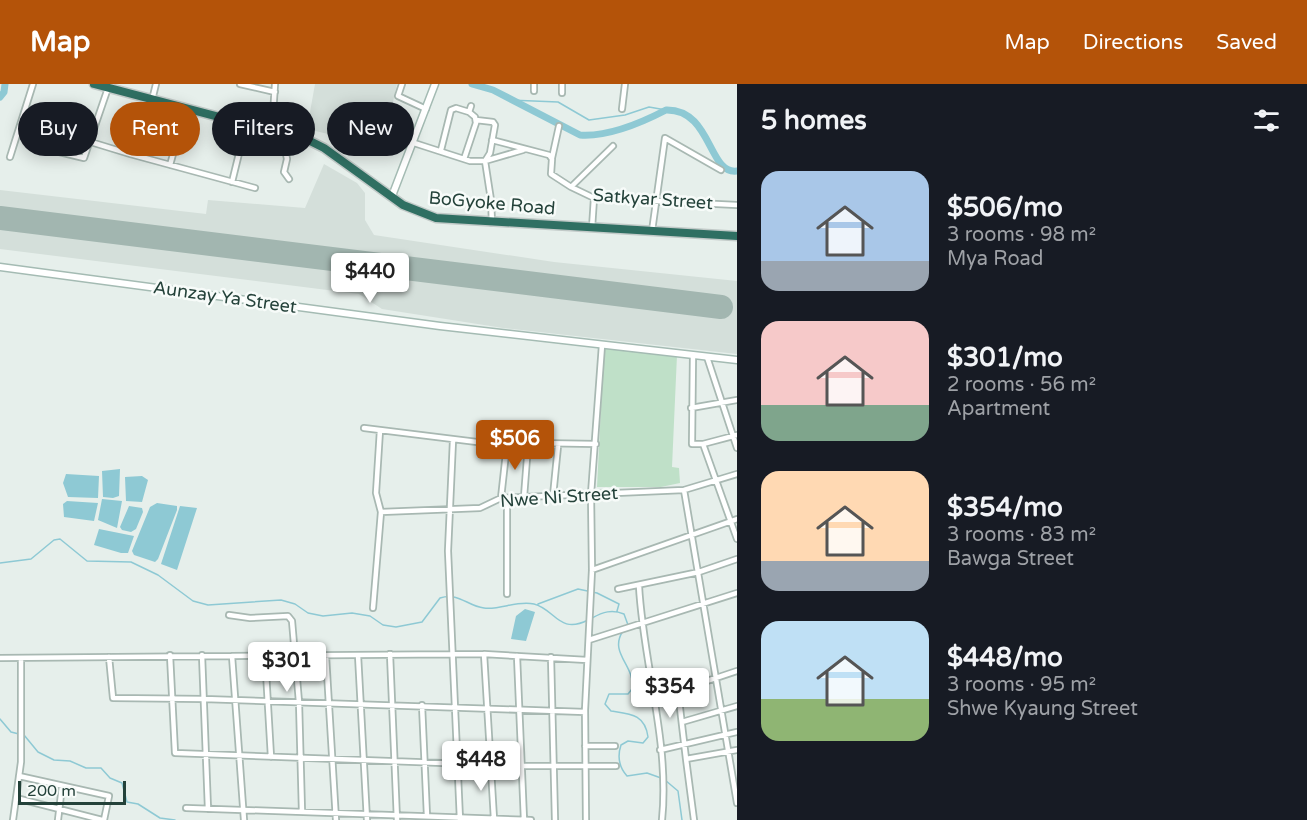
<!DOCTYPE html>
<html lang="en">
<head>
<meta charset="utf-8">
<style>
  :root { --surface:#171b24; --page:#242831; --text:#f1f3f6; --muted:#9ea1a6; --accent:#b45309 }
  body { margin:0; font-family:"Varela Round",sans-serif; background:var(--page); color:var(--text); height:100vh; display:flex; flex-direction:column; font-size:22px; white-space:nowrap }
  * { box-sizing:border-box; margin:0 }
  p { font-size:20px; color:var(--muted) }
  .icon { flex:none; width:33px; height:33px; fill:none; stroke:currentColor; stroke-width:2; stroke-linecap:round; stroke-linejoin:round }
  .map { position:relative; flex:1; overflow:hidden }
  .drawer { display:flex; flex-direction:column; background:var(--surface); width:570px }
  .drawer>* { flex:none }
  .banner { position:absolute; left:18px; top:18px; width:570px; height:54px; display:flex; gap:12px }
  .scale { position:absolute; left:18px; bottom:15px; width:108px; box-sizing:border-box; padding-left:6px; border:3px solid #24423a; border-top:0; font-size:16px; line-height:21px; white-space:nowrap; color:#24423a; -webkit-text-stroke:4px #f7fbf9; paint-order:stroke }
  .price { position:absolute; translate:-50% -51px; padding:0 14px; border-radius:6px; background:#fff; color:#222; font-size:20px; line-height:39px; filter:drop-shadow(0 2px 3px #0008) }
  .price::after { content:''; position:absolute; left:50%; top:36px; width:18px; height:14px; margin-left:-9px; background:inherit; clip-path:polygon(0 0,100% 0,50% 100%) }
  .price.selected { background:var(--accent); color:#fff }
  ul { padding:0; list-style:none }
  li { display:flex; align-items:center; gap:18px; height:150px; padding:0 24px }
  li span { display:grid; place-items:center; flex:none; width:168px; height:120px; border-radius:18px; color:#555 }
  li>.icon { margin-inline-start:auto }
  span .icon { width:72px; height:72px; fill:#fffc; stroke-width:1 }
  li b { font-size:26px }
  h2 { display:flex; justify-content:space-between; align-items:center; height:72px; padding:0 24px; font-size:26px }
  .pill { padding:0 21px; border-radius:27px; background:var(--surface); box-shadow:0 3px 15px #0003; font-size:21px; line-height:54px }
  .pill.selected { background:var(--accent); color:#fff }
  header { display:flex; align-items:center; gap:36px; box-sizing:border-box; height:84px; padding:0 30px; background:var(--accent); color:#fff }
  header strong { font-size:28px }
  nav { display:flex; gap:33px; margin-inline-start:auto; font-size:21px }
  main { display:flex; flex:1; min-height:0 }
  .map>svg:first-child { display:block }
  .built { fill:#d4dfda }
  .green { fill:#bfe0c8 }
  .water { fill:#8ec9d4 }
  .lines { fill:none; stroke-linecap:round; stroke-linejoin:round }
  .stream { stroke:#8ec9d4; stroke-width:1.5 }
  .river { stroke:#8ec9d4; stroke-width:7 }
  .runway { stroke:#a2b6b0; stroke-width:24 }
  .street-casing { stroke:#a8b8b2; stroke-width:8 }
  .secondary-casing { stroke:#a4bbb3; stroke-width:9 }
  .highway-casing { stroke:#c2cac8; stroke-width:11 }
  .street { stroke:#fff; stroke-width:4.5 }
  .secondary { stroke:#fff; stroke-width:6 }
  .highway { stroke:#2f6f62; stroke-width:8 }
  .labels { text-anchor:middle; stroke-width:5; stroke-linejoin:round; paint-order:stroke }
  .street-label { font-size:18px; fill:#24423a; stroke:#f7fbf9 }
</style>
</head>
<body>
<header>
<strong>Map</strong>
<nav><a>Map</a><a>Directions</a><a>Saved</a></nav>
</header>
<main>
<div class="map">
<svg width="737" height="736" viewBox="0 0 737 736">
  <rect width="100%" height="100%" fill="#e6efeb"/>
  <path class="built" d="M315,0H397L383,63L307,45Z
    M324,80L357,99L365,109V136L374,151L554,178L737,197V270L503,244L382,225L359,210L0,165V106L206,130L208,116L305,124Z"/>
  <path class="green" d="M604,263L677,271L672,383L679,384L680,399L661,403H597Z"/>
  <path class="water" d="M120,385L119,412L113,414L103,413L102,387Z
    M66,390L99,392L98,414L68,413L63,399Z
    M142,392L148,396L142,418L126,417L125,393Z
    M102,415L122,417L117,444L98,436Z
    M67,417L98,419L94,437L64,433L63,420Z
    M157,419L177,422V426L158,475L155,478L134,471L132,467L150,423Z
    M129,422L142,424L143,428L136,445L131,448L122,446L120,443Z
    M180,422L197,424L177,486L161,480Z
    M99,445L134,452L128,469H121L94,461Z
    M525,525L535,528L526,557L511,555L516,532Z"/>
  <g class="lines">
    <path class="stream" d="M509,16L558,18L589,36L625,31L649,23L666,26
      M0,479L31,475L54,456L60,455L87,477L131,478L158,491L193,517L208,521L281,516L295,520L308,529L323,532L352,529L370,532L383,541L396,543L422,538L440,514C459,508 467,522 484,524C501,526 517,516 534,520C555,525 559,551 588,536
      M538,520L578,505L597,509L619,520L617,527
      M592,534C603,528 612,525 624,530L628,541
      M623,547C608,569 636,582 632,605L628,610H609L605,620L611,627C630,630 645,630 648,653L643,659L628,657L621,661C617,673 619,683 627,692L647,689L661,694
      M0,635L11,648L19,650
      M24,651L38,668L54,676L70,677L86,684H101L110,694L122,699L127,718L138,720L160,734L175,736
      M665,696L678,707L682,736"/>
    <path class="river" d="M472,0L493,6L580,51C609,53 641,39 666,26C712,25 708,91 737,87
      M0,13L4,8L5,0"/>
    <path class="runway" d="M0,134L721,223"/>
    <defs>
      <path id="street" d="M240,0L275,8
        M402,0L398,12L426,25
        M534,7V0
        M562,9V0
        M152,16L156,0
        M622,25L625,0
        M22,37L130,70L255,104
        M272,46L275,0
        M380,48L470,77H485L490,69L495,41L493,38L476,36
        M282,51L287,75L284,88L289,95
        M492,56L549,71L552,75L551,90L571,103L613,62
        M51,66L84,74L108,4
        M441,66L451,26L456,24L469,28
        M10,73L33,0
        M552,74L559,42
        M464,75L476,39L475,33L469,28L471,22
        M170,81L186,24
        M232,98L243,53
        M571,103L594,114L737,121
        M492,139L491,116L485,77L523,66
        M592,144L594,114
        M652,147L665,54L721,86
        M693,271L692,360H703L737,351
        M707,273L737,364
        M691,324L737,316
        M364,344L477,358L596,360
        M453,356L448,467L460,736
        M703,360L737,455
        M684,406L737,719
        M553,412L558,362
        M524,413L528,361
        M501,414L507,360
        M381,428L480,424L501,414L684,406L737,390
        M592,486L737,435
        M639,502C643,579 670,658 662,736
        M618,505L699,488L737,475
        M507,510V414
        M373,524L381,428L376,409L380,346
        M229,531L250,534L288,532L292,537L299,618L302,728
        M589,556L737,509
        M390,570L397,736
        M484,570L494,735
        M170,571L175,669L522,682H616
        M202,571L208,725
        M265,571L271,673
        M358,571L367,736
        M326,572L336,736
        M517,572L524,736
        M109,573L113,614L204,615L585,628
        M551,573L555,736
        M0,574L232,572
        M678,607L686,675
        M653,615L737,587
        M422,621L427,732
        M682,638L737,622
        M585,662H615
        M660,666L737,648
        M19,692L109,712L104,736
        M16,714L102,736
        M186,724L531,736
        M13,736L21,678V574
        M58,736L62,702
        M244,736L232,572L484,570L587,576
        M586,736L585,626L592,486L591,410L602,261
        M694,736L686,675L737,666"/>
      <path id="secondary" d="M392,112L435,0
        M0,183L440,242L737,276"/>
      <path id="highway" d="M94,0L310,57L324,64L403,121L436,134L737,152"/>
    </defs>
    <use href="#street" class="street-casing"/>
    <use href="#secondary" class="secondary-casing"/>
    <use href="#highway" class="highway-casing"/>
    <use href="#street" class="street"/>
    <use href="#secondary" class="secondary"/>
    <use href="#highway" class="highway"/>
  </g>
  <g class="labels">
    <g class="street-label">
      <text transform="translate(653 115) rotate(4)" y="6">Satkyar Street</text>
      <text transform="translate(492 119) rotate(5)" y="6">BoGyoke Road</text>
      <text transform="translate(225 213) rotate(8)" y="6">Aunzay Ya Street</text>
      <text transform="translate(559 413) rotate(-4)" y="6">Nwe Ni Street</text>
    </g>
  </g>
</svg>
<div class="scale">200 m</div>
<b class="price" style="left:370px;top:220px">$440</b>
<b class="price selected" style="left:515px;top:387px">$506</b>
<b class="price" style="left:287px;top:609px">$301</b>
<b class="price" style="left:670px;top:635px">$354</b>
<b class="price" style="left:481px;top:708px">$448</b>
<div class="banner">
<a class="pill">Buy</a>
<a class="pill selected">Rent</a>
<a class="pill">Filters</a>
<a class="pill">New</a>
</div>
</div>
<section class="drawer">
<h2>5 homes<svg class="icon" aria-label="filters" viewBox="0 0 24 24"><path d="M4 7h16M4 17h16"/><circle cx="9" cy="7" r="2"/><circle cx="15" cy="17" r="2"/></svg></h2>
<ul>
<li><span style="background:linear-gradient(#a9c7e8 75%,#9aa5b1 0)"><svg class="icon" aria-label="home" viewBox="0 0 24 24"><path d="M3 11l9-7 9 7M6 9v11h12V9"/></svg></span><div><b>$506/mo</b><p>3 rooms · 98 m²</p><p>Mya Road</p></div></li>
<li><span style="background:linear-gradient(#f6c9c9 70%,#7fa58c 0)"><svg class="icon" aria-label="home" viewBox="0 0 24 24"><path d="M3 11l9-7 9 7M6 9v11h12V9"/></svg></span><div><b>$301/mo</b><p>2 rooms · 56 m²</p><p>Apartment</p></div></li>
<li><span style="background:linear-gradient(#ffd9b3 75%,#9aa5b1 0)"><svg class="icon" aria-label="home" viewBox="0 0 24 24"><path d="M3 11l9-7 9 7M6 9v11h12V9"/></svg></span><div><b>$354/mo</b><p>3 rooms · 83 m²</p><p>Bawga Street</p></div></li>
<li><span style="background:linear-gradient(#bfe0f5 65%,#8fb573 0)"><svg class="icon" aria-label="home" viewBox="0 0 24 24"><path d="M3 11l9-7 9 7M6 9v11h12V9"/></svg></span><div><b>$448/mo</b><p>3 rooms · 95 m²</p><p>Shwe Kyaung Street</p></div></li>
</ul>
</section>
</main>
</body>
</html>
